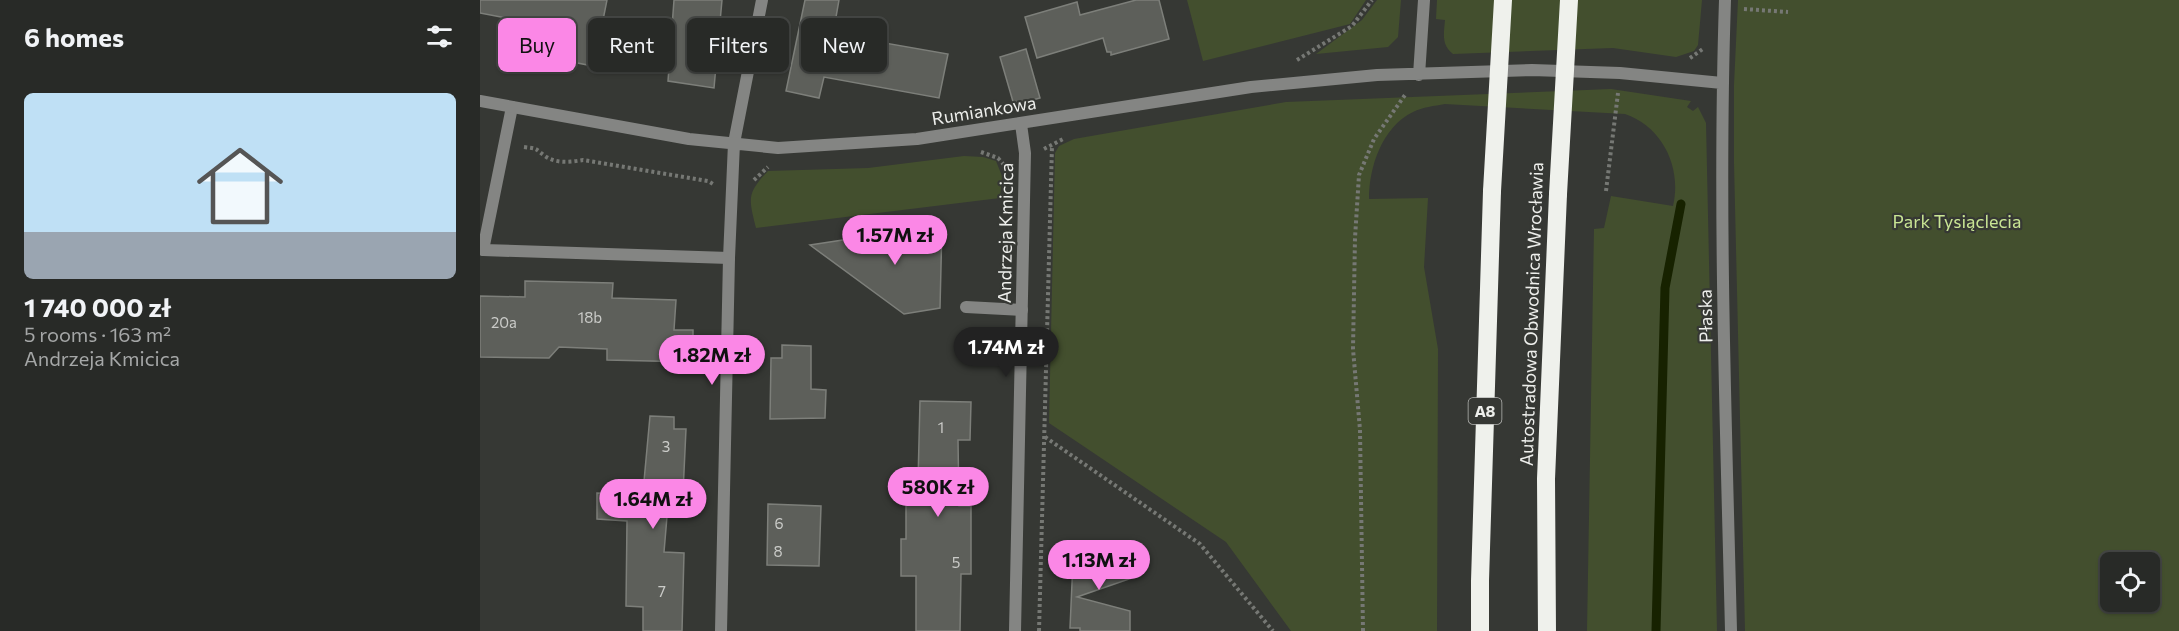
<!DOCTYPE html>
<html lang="en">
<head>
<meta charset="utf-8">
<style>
  :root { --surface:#282a27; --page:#343633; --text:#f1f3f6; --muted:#a5a7a7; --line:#444644; --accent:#fb87e6 }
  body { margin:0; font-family:Commissioner,sans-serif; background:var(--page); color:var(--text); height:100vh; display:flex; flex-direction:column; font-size:22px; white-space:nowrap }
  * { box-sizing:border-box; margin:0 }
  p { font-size:20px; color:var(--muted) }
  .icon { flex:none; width:33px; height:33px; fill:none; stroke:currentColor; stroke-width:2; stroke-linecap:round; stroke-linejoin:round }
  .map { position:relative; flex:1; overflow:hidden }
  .drawer { display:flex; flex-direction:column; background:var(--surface); width:480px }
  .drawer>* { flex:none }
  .hud { position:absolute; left:18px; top:18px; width:570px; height:54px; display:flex; gap:12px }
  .buttons { position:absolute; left:1620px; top:552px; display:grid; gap:12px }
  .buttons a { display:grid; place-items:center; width:60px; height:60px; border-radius:9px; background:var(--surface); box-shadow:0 2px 4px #0004,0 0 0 2px var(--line); font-size:30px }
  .price { position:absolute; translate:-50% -51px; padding:0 14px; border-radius:21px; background:var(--accent); color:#111; font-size:20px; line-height:39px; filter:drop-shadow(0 2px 3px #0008) }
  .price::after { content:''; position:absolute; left:50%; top:36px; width:18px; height:14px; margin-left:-9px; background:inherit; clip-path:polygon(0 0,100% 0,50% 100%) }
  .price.on { background:#222; color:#fff }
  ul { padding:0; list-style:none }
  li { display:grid; align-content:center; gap:12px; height:318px; padding:0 24px }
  li span { display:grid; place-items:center; height:186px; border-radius:9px; color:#555 }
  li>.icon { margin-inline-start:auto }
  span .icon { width:108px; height:108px; fill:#fffc; stroke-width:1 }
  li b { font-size:26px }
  h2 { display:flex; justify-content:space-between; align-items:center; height:72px; padding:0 24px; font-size:26px }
  .pill { padding:0 21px; border-radius:9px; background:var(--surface); box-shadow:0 2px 4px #0004,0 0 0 2px var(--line); font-size:21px; line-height:54px }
  .pill.on { background:var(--accent); color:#111 }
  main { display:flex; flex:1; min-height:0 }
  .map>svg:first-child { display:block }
  .green { fill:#434f2e; fill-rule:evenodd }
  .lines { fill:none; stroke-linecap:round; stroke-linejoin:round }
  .stream { stroke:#172200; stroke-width:9 }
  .building { fill:#5d5f5a; stroke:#7d7f7a; stroke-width:1.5 }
  .path { stroke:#767874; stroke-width:4; stroke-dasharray:3 3; stroke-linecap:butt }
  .lane { stroke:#848583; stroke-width:12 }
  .street { stroke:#848583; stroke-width:12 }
  .highway { stroke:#eff1ec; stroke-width:18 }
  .highway-bridge { stroke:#eff1ec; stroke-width:18 }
  .labels { text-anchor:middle; stroke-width:4.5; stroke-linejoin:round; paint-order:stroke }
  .number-label { font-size:15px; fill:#cacbc8 }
  .shield { fill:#363834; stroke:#b7b8b5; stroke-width:1.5 }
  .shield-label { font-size:16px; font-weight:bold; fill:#eeefec }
  .street-label { font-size:18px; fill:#eeefec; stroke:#363834 }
  .park-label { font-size:18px; fill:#c9e594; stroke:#363834 }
</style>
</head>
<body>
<main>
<section class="drawer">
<h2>6 homes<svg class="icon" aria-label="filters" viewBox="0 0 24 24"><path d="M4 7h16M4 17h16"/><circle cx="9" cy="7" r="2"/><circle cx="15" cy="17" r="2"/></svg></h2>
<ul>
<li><span style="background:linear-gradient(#bfe0f5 75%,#9aa5b1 0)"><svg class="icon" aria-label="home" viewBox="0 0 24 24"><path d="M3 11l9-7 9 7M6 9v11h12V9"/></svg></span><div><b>1 740 000 zł</b><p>5 rooms · 163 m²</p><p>Andrzeja Kmicica</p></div></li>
</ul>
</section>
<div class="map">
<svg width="1699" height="631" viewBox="0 0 1699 631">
  <rect width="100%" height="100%" fill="#363834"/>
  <path class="green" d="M707,0H886L870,24L723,61Z
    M897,0H921L918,37L908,47L836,54L882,20Z
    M957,0H1222L1218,45L1214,51L1196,57L1133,48L973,54C961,45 964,33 965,20L956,19Z
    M1258,0H1699V631H1265L1254,163V85ZM1630,562H1670V602H1630Z
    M1131,89L1211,101L1207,107L1213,111L1218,107L1226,123L1237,631H1107L1114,229L1124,228L1131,196L1193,206C1202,168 1183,127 1145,114L965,104C954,106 943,107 933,112C902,127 889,167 889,199L948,198L944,267L958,349L957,631H811L746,542L569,423L575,153L579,146L594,139L806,102Z
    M484,156L503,157L516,161L522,176L520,198L276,228C269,199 266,194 288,171L388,168Z"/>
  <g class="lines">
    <path class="stream" d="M1176,631L1185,288L1201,204"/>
  </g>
  <path class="building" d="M0,0H127L120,35L124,36L118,67L31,50L37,20L0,13Z
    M194,0H242L234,88L188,81Z
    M325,0H359L353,34L468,54L459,98L344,77L339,98L306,91Z
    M656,0H679L689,39L631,55V52H627L623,38L557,58L545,17L597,2L600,15Z
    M546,49L560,98L534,105L520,57Z
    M462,225L460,308L424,314L330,245Z
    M45,281L133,283L132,298L196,300L194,330H213V362L127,360V349L79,347L69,358L0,357V296L45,297Z
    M302,345L331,346V389L346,390L345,418L290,419L291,358H302Z
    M440,401L491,402L490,440H478L479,506H491V574H481L480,631H436V576H421V539H426V481H438Z
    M170,416L194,417V429H206L203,493H189L184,552L204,553L202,631H163V607L146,606L147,521L117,519V493L152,494V491L163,492Z
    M288,504L341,506L339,566L287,565Z
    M602,552L653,553L652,578L597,597L650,611V631H600V628H590L593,561H601Z"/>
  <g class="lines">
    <path class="path" d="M1264,9L1308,12
      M1210,58L1224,48
      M817,60L872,26L892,0
      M44,147C59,149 54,148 65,156C76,164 91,162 103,160L228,181L233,184
      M564,149L583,139
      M501,152L518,158L525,166
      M274,180L288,167
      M1126,191L1138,93
      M565,437L720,544L793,631
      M559,631L572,146
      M883,631L880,430L873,349L875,238L879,175L894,139L925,95"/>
    <path class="lane" d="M32,107L3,250L249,258
      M254,143L282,0
      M486,307L542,310"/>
    <path class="street" d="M1245,0C1238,210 1246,421 1251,631
      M939,75L944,0
      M0,101L209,139L298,148L437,139L771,87L897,75L1052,70L1140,73L1242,83
      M241,631L249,258L254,143
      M535,631L545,153L541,124"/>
    <path class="highway" d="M1000,631V581L1012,191
      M1067,631L1066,479L1078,194"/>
    <path class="highway-bridge" d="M1012,191L1023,0
      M1078,194L1089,0"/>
  </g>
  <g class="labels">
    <g class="number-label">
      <text x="110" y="323">18b</text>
      <text x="24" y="328">20a</text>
      <text x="461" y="433">1</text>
      <text x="186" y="452">3</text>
      <text x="299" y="529">6</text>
      <text x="298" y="557">8</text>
      <text x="476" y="568">5</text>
      <text x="182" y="597">7</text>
    </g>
    <rect class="shield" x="988.5" y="398" width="33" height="26" rx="4.5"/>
    <g class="shield-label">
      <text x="1005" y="417">A8</text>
    </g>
    <g class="street-label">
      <text transform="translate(504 111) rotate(-9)" y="6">Rumiankowa</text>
      <text transform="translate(526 233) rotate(-89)" y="6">Andrzeja Kmicica</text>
      <text transform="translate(1052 314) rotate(-88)" y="6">Autostradowa Obwodnica Wrocławia</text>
      <text transform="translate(1226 316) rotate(-91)" y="6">Płaska</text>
    </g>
    <g class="park-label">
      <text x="1477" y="228">Park Tysiąclecia</text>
    </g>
  </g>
</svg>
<div class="buttons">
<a><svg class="icon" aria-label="locate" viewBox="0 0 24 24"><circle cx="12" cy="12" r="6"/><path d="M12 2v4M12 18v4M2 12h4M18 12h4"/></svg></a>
</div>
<b class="price" style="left:415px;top:266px">1.57M zł</b>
<b class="price on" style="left:526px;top:378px">1.74M zł</b>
<b class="price" style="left:232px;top:386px">1.82M zł</b>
<b class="price" style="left:458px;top:518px">580K zł</b>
<b class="price" style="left:173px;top:530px">1.64M zł</b>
<b class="price" style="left:619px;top:591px">1.13M zł</b>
<div class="hud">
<a class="pill on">Buy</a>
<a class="pill">Rent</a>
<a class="pill">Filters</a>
<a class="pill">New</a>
</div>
</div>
</main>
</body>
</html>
